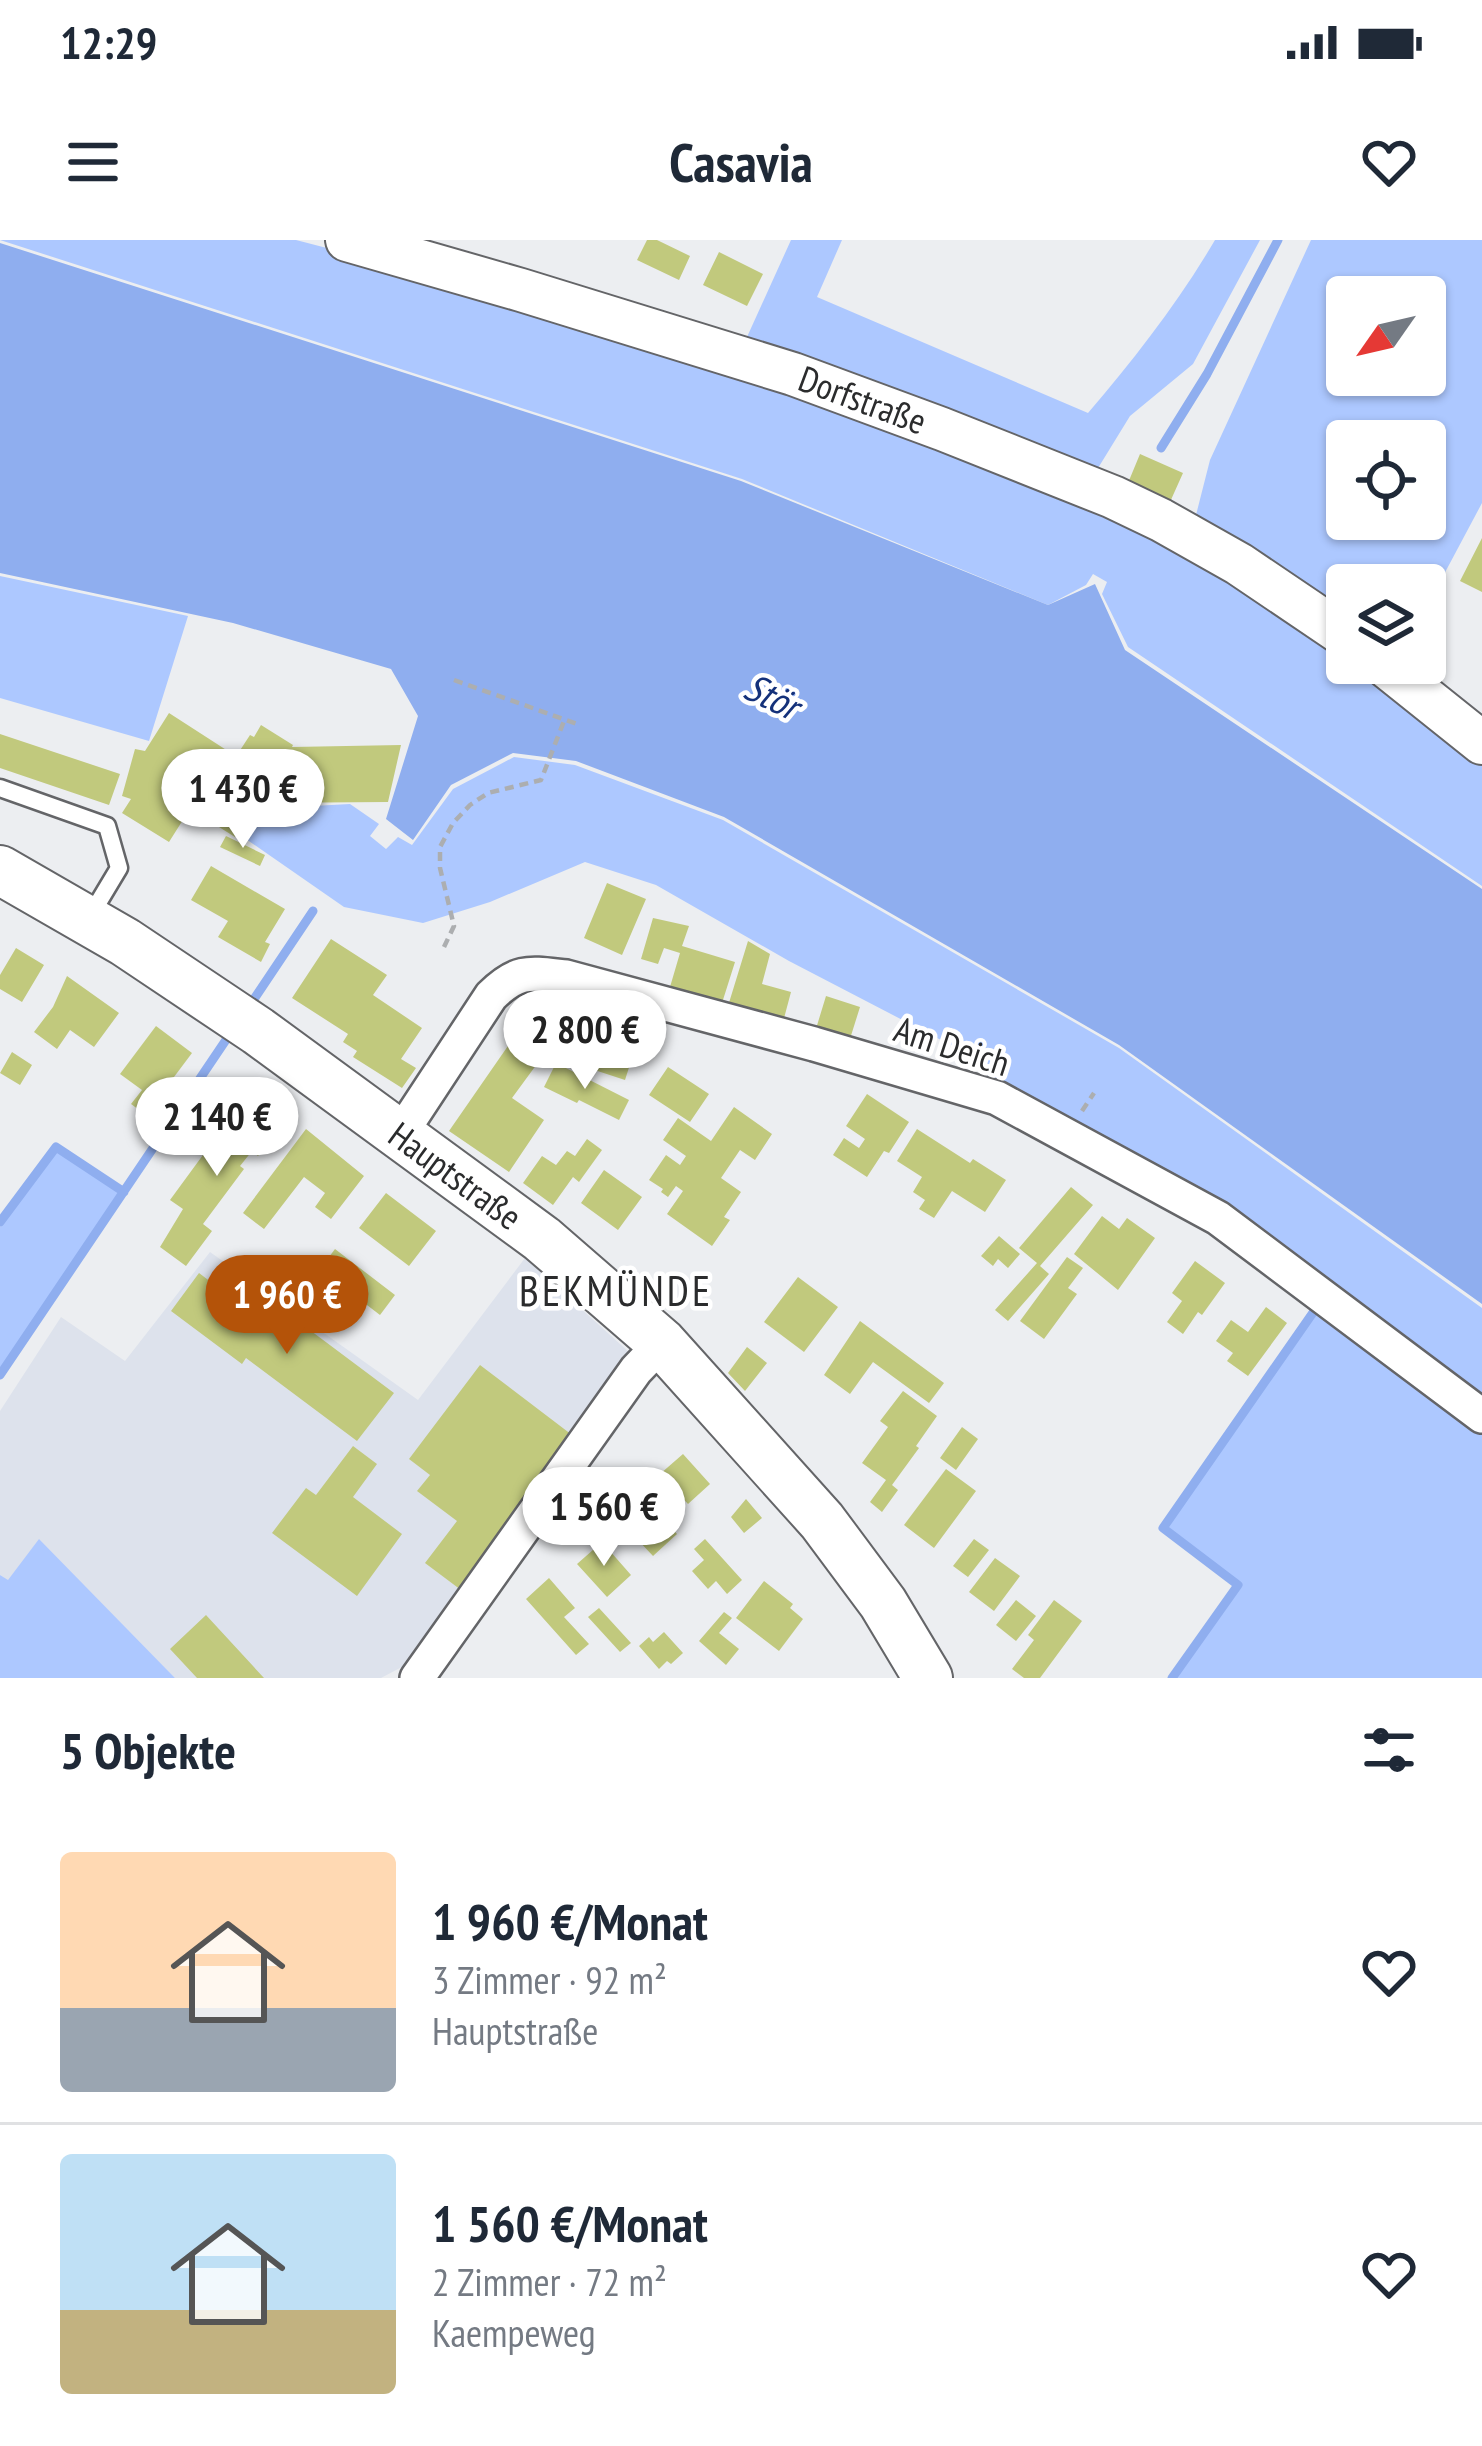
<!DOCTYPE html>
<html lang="de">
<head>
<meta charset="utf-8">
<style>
  :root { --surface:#fff; --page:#f2f2f3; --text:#1f2937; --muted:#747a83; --line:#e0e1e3; --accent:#b45309 }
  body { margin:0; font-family:"PT Sans Narrow",sans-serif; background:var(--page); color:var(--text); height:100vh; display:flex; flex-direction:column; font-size:45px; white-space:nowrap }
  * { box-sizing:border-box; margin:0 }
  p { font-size:39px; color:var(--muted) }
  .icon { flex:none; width:66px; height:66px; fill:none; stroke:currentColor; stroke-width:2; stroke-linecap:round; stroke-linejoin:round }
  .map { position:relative; height:1438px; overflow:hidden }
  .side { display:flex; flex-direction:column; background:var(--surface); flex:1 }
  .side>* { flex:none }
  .needle { width:78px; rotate:236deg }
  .fabs { position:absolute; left:1326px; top:36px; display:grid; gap:24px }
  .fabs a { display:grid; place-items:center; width:120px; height:120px; border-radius:12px; background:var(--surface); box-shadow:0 3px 9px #0004; font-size:60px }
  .price { position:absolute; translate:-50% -102px; padding:0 27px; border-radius:42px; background:#fff; color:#222; font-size:39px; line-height:78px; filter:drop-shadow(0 3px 6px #0008) }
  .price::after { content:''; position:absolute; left:50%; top:72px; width:36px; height:27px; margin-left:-18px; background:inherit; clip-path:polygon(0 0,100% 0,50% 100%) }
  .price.active { background:var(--accent); color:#fff }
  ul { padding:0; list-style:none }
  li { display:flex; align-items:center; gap:36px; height:300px; padding:0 60px }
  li+li { border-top:3px solid var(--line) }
  li span { display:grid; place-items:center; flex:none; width:336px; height:240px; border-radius:12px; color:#555 }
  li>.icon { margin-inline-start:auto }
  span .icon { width:144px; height:144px; fill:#fffc; stroke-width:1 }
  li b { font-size:51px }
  h2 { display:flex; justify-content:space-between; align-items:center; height:144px; padding:0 60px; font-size:51px }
  .status { display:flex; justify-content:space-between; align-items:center; height:84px; padding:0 60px; background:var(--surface); direction:ltr }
  .status svg { height:33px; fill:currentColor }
  header { display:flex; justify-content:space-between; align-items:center; height:156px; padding:0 60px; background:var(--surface); font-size:54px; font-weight:800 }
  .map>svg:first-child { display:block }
  .built { fill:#dde2ec }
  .green { fill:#adc8ff; fill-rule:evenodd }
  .water { fill:#8faeef }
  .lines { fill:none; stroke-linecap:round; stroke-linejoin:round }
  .stream { stroke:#8faeef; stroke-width:9 }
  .building { fill:#c1c97d }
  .service-casing { stroke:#646568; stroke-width:21 }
  .minor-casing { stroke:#646568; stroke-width:38 }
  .tertiary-casing { stroke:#646568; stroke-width:46 }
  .secondary-casing { stroke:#646568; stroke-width:52 }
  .path { stroke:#acaeb0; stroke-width:4.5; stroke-dasharray:9 6; stroke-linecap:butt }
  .service { stroke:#fff; stroke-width:16 }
  .minor { stroke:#fff; stroke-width:33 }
  .tertiary { stroke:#fff; stroke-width:42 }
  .secondary { stroke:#fff; stroke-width:48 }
  .labels { text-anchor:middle; stroke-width:9; stroke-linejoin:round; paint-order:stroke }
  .street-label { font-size:36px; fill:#2b2c2d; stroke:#fff }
  .water-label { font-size:39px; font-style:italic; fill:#14317a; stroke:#fff }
  .quarter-label { font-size:42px; letter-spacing:3px; fill:#2b2c2d; stroke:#fff }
</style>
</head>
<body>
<div class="status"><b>12:29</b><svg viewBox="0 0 49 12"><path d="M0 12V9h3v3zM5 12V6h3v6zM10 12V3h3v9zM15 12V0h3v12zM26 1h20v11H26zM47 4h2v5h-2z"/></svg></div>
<header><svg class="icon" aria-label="menu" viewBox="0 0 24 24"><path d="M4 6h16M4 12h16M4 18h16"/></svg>Casavia<svg class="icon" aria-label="heart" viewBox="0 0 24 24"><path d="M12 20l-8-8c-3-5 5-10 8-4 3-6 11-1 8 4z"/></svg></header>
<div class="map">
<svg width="1482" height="1438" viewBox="0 0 1482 1438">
  <rect width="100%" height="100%" fill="#eceef1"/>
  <path class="built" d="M210,1012L418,1160L525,1018L641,1123L417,1419L381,1438H175L39,1300L8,1341L0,1335V1171L61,1077L125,1121Z"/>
  <path class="green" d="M0,0H296L419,32L781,144L1022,237L1197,317L1347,415V423L1361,424L1482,523V646L1128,407L1102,354L1107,342L1093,334L1086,345L1048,365L742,239Z
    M791,0H842L817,57L1088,173C1135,118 1178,63 1215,0H1260L1193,124L1130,176L1095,233L747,97Z
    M1311,0H1482V263L1425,370V345H1347V382L1195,279L1210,220ZM1347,57H1425V135H1347ZM1347,201H1425V279H1347Z
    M0,336L188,376L149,501L0,458Z
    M514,517L575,525L723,580L1119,808L1482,1068V1166L983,843L991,826L789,721L656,645L585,622L490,662L423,683L344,667L243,597L257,569L350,564L379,584L370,596L386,609L398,597L412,605L453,549Z
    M57,910L121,954L0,1128V987Z
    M1319,1067L1482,1194V1438H1174L1240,1344L1166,1288Z
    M39,1299L175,1438H0V1335L8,1340Z"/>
  <path class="water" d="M0,3L741,241L1048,365L1095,344L1125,410L1482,649V1064L1119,805L724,577L576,521L513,513L451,545L413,600L386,579L418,476L391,429L233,383L0,333Z"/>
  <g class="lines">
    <path class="stream" d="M1161,208L1207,134L1278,0
      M248,768L313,671
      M0,982L56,907L124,952
      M0,1135L232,791
      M1172,1438L1238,1345L1163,1288L1319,1064L1321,1066"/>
  </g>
  <path class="building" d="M647,0H657L690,16L679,40L637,20Z
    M719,12L763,34L747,66L703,45Z
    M1140,214L1183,233L1170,262L1128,243Z
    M1482,298V352L1460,341Z
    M169,473L231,513L213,542L222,548L239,520L235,518L250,495L254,497L261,485L293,505L292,507L401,505L388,562L256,563L235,597L203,577L208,568L200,562L198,566L193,564L169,602L122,573L131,559L122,556L135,509L145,511Z
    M0,494L120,534L109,565L0,528Z
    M226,596L265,615L260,626L220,607Z
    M211,626L285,669L265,702L270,704L261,722L218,697L228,681L191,660Z
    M607,643L646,659L622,715L584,698Z
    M653,678L689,686L682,706L735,722L722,763L670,747L680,713L664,708L658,724L641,719Z
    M331,699L387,735L373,755L422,788L401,819L416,828L402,848L353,817L357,811L343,802L348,794L292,758Z
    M748,701L770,714L762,744L791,752L783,782L728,766Z
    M16,708L44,725L22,762L0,749V735Z
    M67,736L119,773L94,807L70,790L57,809L34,792L53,767Z
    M826,756L860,767L849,802L815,792Z
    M580,770L641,790L625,840L564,820Z
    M156,786L192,813L156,861L164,867L154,881L131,864L142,850L120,834Z
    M517,793L545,813L512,858L544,880L509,932L449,891Z
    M12,812L32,825L20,845L0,833Z
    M556,823L629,860L619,880L579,860L577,863L544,847Z
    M668,827L709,854L690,882L649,855Z
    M867,854L909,882L889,913L884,911L867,937L833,915L844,898L859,908L865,899L846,886Z
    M250,857L283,882L258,916L252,911L240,926L244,929L203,984L212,991L186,1026L160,1007L183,969L170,960L211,904L222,912L233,897L225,891Z
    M734,867L772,894L755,920L740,910L721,938L741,952L724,977L730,980L712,1006L667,974L683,951L676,946L668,957L661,952L663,949L649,940L666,915L680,925L686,916L663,900L678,878L711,901Z
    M306,889L364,936L331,979L315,967L325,953L304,937L264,989L243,973Z
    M917,889L970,923L973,919L1006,940L985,972L952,951L934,978L919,969L925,960L913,952L922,937L897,921Z
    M587,899L602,910L579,942L573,937L553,965L523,943L542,916L556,925L567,911L575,916Z
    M604,930L642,957L618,990L581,963Z
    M1071,947L1093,965L1040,1026L1049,1034L1008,1081L995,1070L1037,1023L1019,1008Z
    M386,953L436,991L409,1026L359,988Z
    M1102,976L1119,989L1127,978L1155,998L1118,1050L1074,1014Z
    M999,996L1020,1014L1008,1028L998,1019L993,1026L981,1016Z
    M335,1009L395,1055L380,1075L320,1029Z
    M1067,1017L1083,1028L1068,1048L1077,1054L1044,1099L1020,1081Z
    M1195,1021L1225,1043L1202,1075L1198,1072L1183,1094L1167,1082L1182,1061L1172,1053Z
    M199,1033L270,1087L283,1070L394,1153L357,1201L246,1118L242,1124L171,1071Z
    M798,1037L838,1067L804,1112L764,1082Z
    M1266,1067L1287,1083L1248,1136L1227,1121L1233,1113L1216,1101L1231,1080L1248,1092Z
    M860,1081L944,1143L929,1163L873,1122L850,1154L824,1135Z
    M747,1107L767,1123L745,1151L728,1133Z
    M480,1125L576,1198L461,1350L425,1323L457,1281L417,1251L430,1235L409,1219Z
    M903,1151L937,1176L916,1206L919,1208L892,1245L898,1250L882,1272L870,1262L886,1240L862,1223L888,1187L880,1181Z
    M962,1187L978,1199L956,1230L940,1218Z
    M353,1206L377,1224L353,1257L402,1294L357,1356L272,1293L306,1248L316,1255Z
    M683,1214L710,1244L688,1264L660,1234Z
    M946,1229L976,1251L934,1308L904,1285Z
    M644,1258L677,1294L653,1316L620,1281Z
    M746,1259L762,1278L744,1293L731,1277Z
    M705,1299L742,1340L727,1354L716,1341L708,1349L692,1331L704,1320L694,1309Z
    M974,1299L989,1310L968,1337L953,1326Z
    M602,1302L631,1335L607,1357L577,1324Z
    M995,1318L1020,1336L994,1371L969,1352Z
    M549,1338L575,1368L564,1377L589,1404L576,1415L526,1359Z
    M764,1341L793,1364L790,1368L803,1379L779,1411L736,1378Z
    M1016,1360L1036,1376L1016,1401L996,1385Z
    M1054,1360L1082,1381L1040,1438H1024L1012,1429L1034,1400L1028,1395Z
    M599,1368L631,1403L620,1412L588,1377Z
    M724,1372L732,1378L719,1393L739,1409L726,1425L699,1401Z
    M206,1375L264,1438H197L170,1409Z
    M664,1392L683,1413L671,1424L667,1421L659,1429L639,1406L649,1397L653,1402Z"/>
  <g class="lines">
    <defs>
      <path id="service" d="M0,548L107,586L119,628L89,678"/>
      <path id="minor" d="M399,896L491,756C518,729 530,733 566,737L814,804L997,858L1218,978L1482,1176
        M417,1438L636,1130L662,1103"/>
      <g id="tertiary">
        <path id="s1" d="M347,0L521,50L793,134L942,189L1113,257L1161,280L1239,324L1347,397"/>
        <path d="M1382,423L1482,503"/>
      </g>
      <g id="secondary">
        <path id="s2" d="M0,630L125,702L258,791L542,999L662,1103L822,1281L883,1363L928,1438"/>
      </g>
    </defs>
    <use href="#service" class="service-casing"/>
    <use href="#minor" class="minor-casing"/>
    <use href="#tertiary" class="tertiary-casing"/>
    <use href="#secondary" class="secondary-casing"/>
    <path class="path" d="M454,440L580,485
      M444,707L454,686L440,628V607L453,583L470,565L488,553L541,540L564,481
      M1082,871L1094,853"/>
    <use href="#service" class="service"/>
    <use href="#minor" class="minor"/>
    <use href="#tertiary" class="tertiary"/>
    <use href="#secondary" class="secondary"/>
  </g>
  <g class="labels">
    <g class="street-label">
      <text dy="13" stroke="none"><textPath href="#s1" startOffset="540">Dorfstraße</textPath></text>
      <text transform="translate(952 806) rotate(18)" y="13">Am Deich</text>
      <text dy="13" stroke="none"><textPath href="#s2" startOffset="549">Hauptstraße</textPath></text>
    </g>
    <g class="water-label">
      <text transform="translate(772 456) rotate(26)" y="14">Stör</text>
    </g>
    <g class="quarter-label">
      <text x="616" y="1066">BEKMÜNDE</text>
    </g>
  </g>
</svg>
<div class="fabs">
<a><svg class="needle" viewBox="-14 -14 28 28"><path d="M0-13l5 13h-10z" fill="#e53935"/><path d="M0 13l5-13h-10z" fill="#747a83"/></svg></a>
<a><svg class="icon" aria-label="locate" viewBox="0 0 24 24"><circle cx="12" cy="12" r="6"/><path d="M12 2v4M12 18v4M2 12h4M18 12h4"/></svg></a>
<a><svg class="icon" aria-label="layers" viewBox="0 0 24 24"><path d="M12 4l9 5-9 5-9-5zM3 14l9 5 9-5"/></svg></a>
</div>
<b class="price" style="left:243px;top:611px">1 430 €</b>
<b class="price" style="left:585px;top:852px">2 800 €</b>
<b class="price" style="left:217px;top:939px">2 140 €</b>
<b class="price active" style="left:287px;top:1117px">1 960 €</b>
<b class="price" style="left:604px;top:1329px">1 560 €</b>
</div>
<section class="side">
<h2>5 Objekte<svg class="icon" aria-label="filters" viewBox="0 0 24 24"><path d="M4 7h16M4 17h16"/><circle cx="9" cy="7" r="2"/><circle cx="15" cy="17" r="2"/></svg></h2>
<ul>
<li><span style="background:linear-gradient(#ffd9b3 65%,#9aa5b1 0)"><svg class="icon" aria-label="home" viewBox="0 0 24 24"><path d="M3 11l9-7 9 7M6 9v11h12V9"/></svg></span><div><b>1 960 €/Monat</b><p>3 Zimmer · 92 m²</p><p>Hauptstraße</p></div><svg class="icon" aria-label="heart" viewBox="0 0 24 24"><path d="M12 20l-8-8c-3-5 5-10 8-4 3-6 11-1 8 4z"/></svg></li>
<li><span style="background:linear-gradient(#bfe0f5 65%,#c2b280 0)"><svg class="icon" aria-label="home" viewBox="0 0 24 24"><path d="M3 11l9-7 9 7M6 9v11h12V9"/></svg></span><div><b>1 560 €/Monat</b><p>2 Zimmer · 72 m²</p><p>Kaempeweg</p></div><svg class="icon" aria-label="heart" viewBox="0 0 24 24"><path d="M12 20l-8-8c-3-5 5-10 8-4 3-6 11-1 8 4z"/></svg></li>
</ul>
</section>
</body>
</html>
